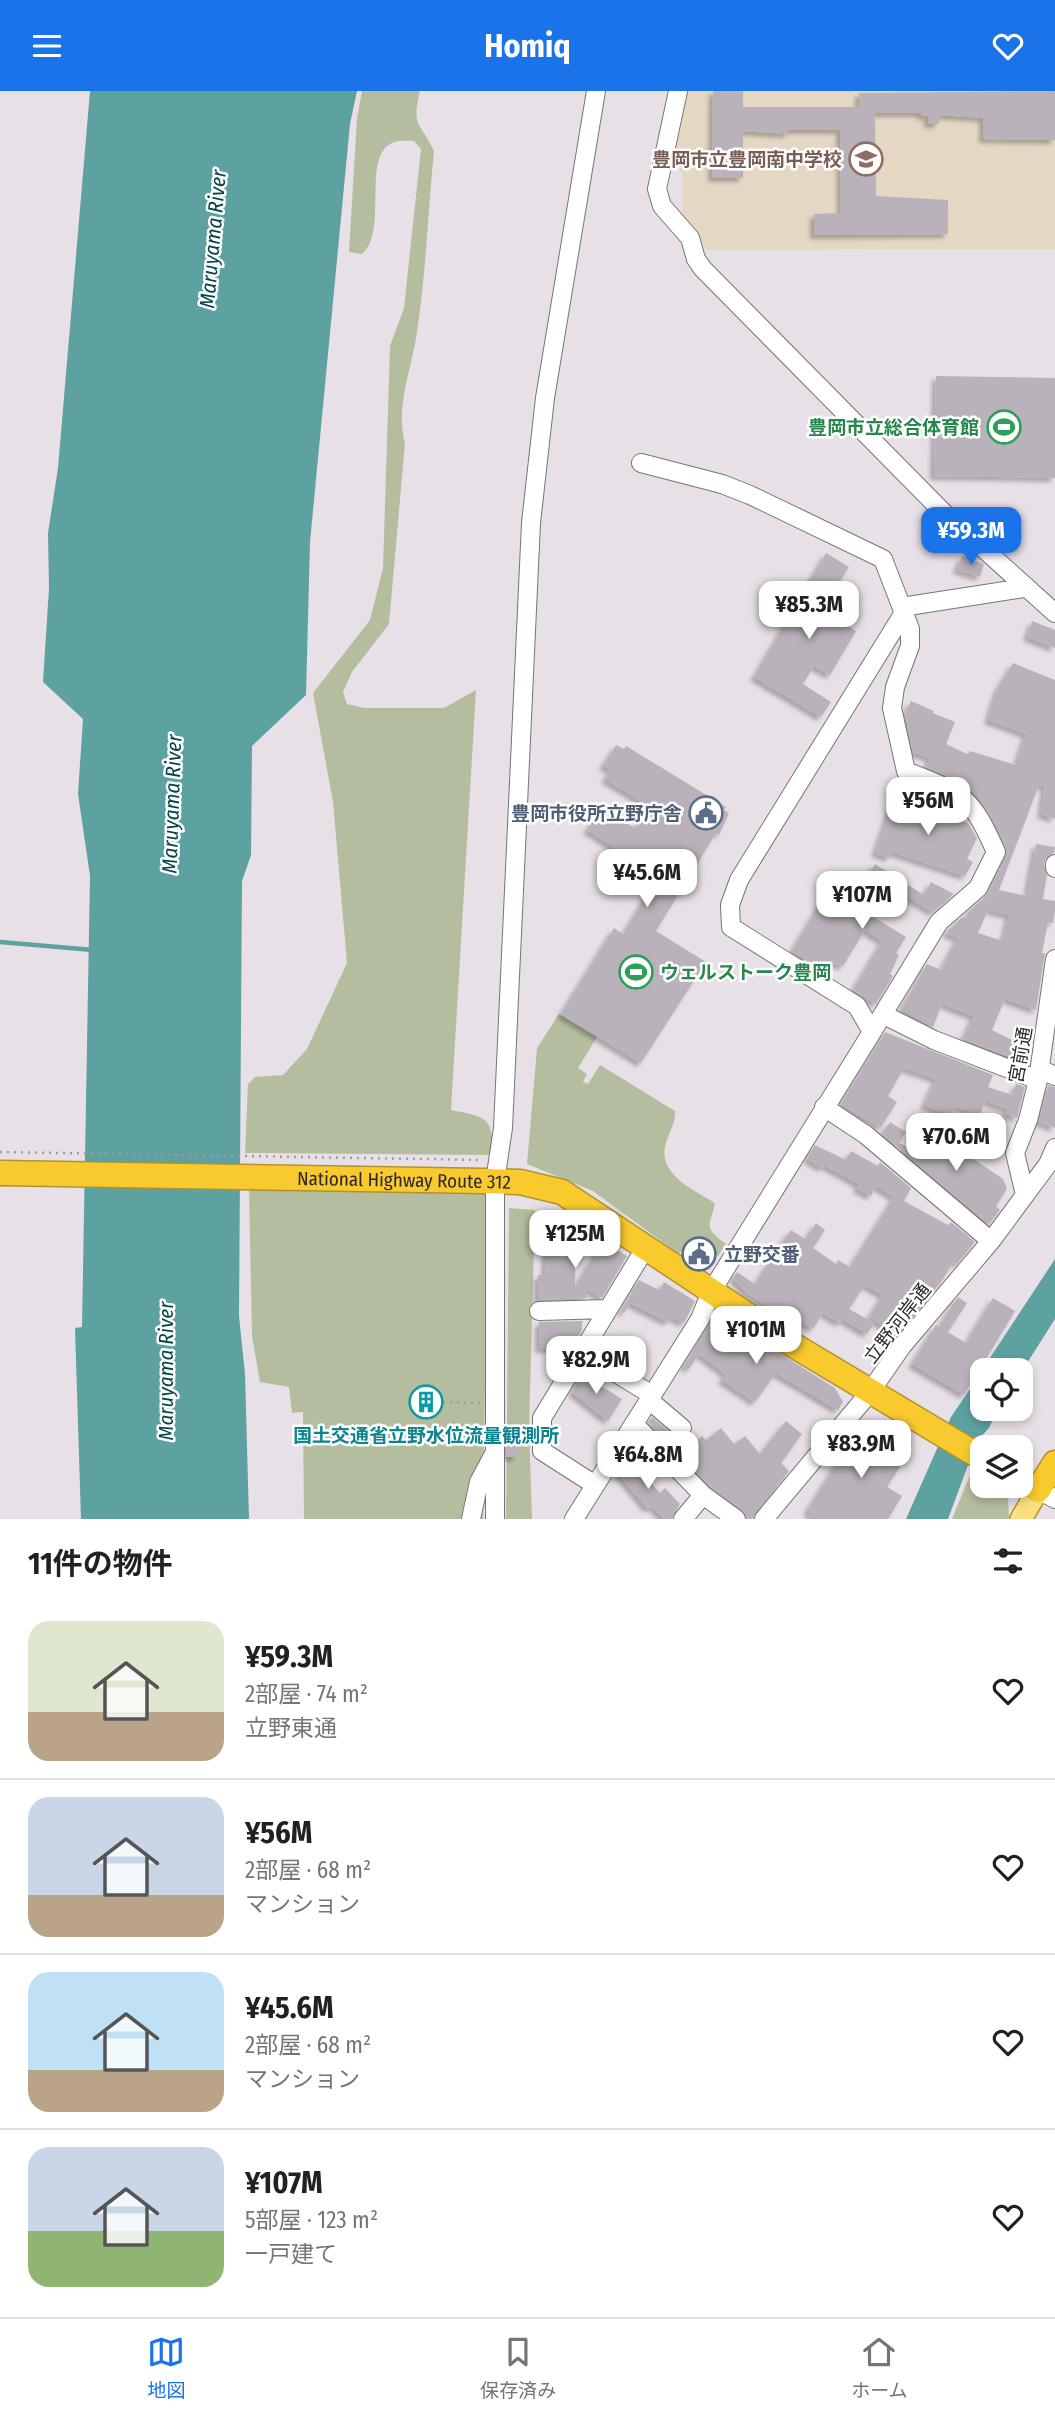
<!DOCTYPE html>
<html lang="ja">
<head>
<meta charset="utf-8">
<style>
  :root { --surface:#fff; --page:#f2f2f2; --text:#202124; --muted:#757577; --line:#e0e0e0; --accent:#1a73e8 }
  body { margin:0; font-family:"Fira Sans Condensed","Noto Sans JP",sans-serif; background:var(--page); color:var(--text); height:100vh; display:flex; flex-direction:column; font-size:26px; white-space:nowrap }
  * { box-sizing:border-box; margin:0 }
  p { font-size:23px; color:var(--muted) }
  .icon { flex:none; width:38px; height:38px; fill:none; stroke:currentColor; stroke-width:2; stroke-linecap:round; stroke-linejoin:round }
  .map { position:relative; height:1428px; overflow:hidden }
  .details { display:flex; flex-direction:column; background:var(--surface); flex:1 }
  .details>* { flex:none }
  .buttons { position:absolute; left:970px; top:1267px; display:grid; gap:14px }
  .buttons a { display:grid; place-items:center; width:63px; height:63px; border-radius:14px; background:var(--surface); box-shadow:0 4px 10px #0003; font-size:35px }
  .price { position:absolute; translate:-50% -60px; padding:0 16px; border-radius:14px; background:#fff; color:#222; font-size:23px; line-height:46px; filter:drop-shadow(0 2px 4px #0008) }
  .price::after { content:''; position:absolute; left:50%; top:42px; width:21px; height:16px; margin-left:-10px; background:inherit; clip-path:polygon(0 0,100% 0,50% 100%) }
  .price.on { background:var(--accent); color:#fff }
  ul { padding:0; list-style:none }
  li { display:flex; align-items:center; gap:21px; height:175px; padding:0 28px }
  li+li { border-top:2px solid var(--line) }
  li span { display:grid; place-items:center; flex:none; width:196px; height:140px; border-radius:21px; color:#555 }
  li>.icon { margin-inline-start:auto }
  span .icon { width:84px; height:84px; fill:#fffc; stroke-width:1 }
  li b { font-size:30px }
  h2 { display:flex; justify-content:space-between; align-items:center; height:84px; padding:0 28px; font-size:30px }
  header { display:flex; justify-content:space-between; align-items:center; height:91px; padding:0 28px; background:var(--accent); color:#fff; font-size:32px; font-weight:700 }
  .tabs { display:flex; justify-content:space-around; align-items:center; height:98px; border-top:2px solid var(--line); background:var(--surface); font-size:19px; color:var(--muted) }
  .tabs a { display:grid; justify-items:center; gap:4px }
  .tabs .on { color:var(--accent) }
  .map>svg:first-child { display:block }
  .education { fill:#e4d7c4 }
  .green { fill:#b4be9f }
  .water { fill:#5ea1a1 }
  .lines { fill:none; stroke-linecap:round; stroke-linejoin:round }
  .stream { stroke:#5ea1a1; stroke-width:4.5 }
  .building { fill:#bab2ba; fill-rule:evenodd; filter:url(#shadow) }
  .minor-casing { stroke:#797279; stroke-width:20 }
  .major-casing { stroke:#b1922d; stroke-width:24 }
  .highway-casing { stroke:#b1922d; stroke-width:27 }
  .path { stroke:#a19ba0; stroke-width:2.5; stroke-dasharray:2 5; stroke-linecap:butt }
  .minor { stroke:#fff; stroke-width:18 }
  .major { stroke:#fbdf81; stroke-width:21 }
  .highway { stroke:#f8ca2d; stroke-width:24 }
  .labels { text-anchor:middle; stroke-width:5; stroke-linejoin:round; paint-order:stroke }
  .education-label { font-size:19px; font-weight:bold; fill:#785e54; stroke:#fff; text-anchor:end }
  .leisure-label { font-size:19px; font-weight:bold; fill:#27864d; stroke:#fff; text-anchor:end }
  .service-label { font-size:19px; font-weight:bold; fill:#4e5e75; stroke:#fff; text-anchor:end }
  .street-label { font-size:19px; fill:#2c292c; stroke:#fff }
  .culture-label { font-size:19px; font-weight:bold; fill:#0d838f; stroke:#fff }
  .water-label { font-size:21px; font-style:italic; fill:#034545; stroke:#fff }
</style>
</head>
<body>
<header><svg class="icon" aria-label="menu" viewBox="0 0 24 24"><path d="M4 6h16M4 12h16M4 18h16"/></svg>Homiq<svg class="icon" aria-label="heart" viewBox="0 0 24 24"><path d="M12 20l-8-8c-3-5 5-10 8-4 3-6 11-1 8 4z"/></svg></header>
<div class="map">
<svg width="1055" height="1428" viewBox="0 0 1055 1428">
  <defs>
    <filter id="shadow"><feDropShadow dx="-4" dy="4" stdDeviation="2" flood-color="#0004"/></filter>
  </defs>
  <rect width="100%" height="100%" fill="#e8e0e7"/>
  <path class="education" d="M682,0H1055V158L707,159L682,129L683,87L670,49Z"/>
  <path class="green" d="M362,0H420C411,38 420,29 434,60C428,120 426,182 417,241C412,277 395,316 405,352L389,533L352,581L343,601L347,613L365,617H444L476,599L451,1019C486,1026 493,1025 493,1064L245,1062L248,993L255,986L283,984L307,958L347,872L333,711L313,602L370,529L383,477L390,255L404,217L421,58L414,50C407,50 398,49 392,52C361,66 389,141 362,163L349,161L357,27Z
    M559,923L597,946L578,977L587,983L583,991L588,993L600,974L675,1020C676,1031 669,1041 666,1052C656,1082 693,1099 715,1112C711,1134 701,1135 726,1153L718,1165L691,1148L679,1163L593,1100L527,1073L537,957Z
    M249,1098L488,1100L483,1428H304L303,1321L292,1322L289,1296L260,1291L252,1245Z
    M509,1117L535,1119L529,1336L532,1428H506Z
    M970,1384L982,1390V1395H992L1008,1403L1009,1428H952Z"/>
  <path class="water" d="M90,0H357L350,33L310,451L306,604L252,655L251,764L242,790L239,1225L245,1283L249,1428H81L75,1237L82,1236L90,785L78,703L83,628L43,591L49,497L48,442L58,377Z
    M1055,1168V1228L1020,1283V1279H982Z
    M982,1280V1318H998L989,1337L977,1350L948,1428H906L951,1326Z"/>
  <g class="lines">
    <path class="stream" d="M0,851L93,859"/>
  </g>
  <path class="building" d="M713,0H743V16H859V2L1055,0V49L983,48V27L939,24V33H928V25H921V22H875L876,105L948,109V143L814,144V123L841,122L840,39H788V43L743,40V87H712Z
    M936,285L1055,287V387L934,385Z
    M826,462L849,476L840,490L836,488L823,509L845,521L839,530L856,540L830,584L814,575L803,593L831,611L821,626L754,586Z
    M962,465L984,473L980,486L957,479Z
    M1032,530L1055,539V557L1027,546Z
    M1013,572L1055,589V728L1041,723L1045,696L1039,694L999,799L1027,805L1036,753L1055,756L1054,762L1046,767L1044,773L1047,784L1043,808L1055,810V820L1053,832L1048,831L1042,862H1045L1036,919L1005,908L992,939L1026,956L1027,947L1032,948L1029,973L963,948L974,925L942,913L933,936L902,918L927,873L941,879L958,847L946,842L962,826L966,828L969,820L988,803L1007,761L997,736L977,704L957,690L926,676L930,667L913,661L905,624L911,610L934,620L933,622L955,631L946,653L967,663L970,660L1016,674L1026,643L988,629L998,597ZM988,819L1009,824L1003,850L978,842Z
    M616,654L624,658L626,655L726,716L724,719L729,722L719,744L716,742L656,840L706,871L641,972L561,923L614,837L623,843L659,785L587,739L595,727L605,733L611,723L635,737L649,715L605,688L611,679L603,675Z
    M931,704L946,710L941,722L968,732L977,747L967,768L973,771L965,785L892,761L889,767L875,762L892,712L924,723Z
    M875,773L924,804L931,791L954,803L933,821L885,793L867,822L906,846L896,862L899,864L890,883L893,885L876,913L853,899L882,850L865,839L843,875L831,872L826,880L792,860L824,806L847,819Z
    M885,941L993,984L988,996L1012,1004L1016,993L1025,996L1017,1027L1006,1023L1008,1018L985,1010L980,1024L955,1015L952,1025L924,1014L936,988L904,977L888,1005L897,1011L881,1036L847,1017L841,1013Z
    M1048,994L1055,996V1037L1039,1031Z
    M890,1031L906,1041L899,1052L924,1063L934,1041L955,1051L951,1059L972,1067L1003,1088L1007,1098L996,1115L1000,1119L989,1133L882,1043Z
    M983,1031L1000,1037L996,1047L980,1041Z
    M815,1054L846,1069L851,1060L878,1075L880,1071L911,1097L904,1110L948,1134L951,1131L975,1151L957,1173L953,1171L941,1191L897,1244L869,1226L883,1204L865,1194L849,1218L874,1232L867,1243L842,1228L840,1232L823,1222L813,1238L778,1215L775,1219L748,1203L733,1187L737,1181L755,1193L791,1139L805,1148L816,1132L825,1139L813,1157L836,1173L838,1169L850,1176L894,1106L876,1095L871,1105L857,1098L859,1093L824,1074L822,1077L807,1068Z
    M547,1140L573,1141V1152H576L575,1196L600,1155L610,1161L613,1157L627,1165L602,1207L587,1198V1207L538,1209V1184H545Z
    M639,1189L659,1199L664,1191L695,1210L684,1232L671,1226L668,1231L630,1212L624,1222L621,1220Z
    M958,1206L967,1212L948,1241L966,1252L993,1207L1015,1220L964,1304L912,1273L936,1234L939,1236Z
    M714,1223L722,1228L718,1234L762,1264L768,1255L835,1297L843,1311L838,1319L776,1282L755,1311L722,1289L726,1283L699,1263L689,1278L684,1275Z
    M582,1230V1239L571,1257L539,1258V1231Z
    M624,1253L647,1267L641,1278L617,1264Z
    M586,1277L593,1281L590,1288L622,1308L608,1330L572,1301Z
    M652,1326L679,1348L689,1346L695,1351L702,1345L706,1349L721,1337L734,1353L745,1345L760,1363L786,1330L802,1343L781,1372L789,1380L753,1428H747L743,1419L710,1395L648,1331Z
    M870,1331L880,1337L877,1341L903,1358L896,1370L901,1374L887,1396L902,1405L888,1428H807L811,1422L807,1420L861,1333L867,1336Z
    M506,1352H517V1366H506Z
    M627,1365L660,1402L665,1397L680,1413L672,1428H664L653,1416L647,1417L617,1381Z"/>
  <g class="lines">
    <defs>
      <path id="minor" d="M678,0L657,98L662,115L690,147L696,168L703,178L944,422L1055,522
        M641,372L722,393L750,404L883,468L910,538V555L895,596L892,617L906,680C962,703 970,702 996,761L978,797L939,831L872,941
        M1055,773V777
        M884,924L934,949L1038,989L1042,979L1055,985
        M824,1016L866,1044L991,1150
        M1025,1104L1015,1062L1028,1029L1038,989L1055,868
        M539,1220L608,1218
        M582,1261L652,1304
        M649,1309L682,1337
        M634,1333L703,1404L736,1428
        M595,1394L542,1360V1327L646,1156
        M1038,1399L1055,1408
        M471,1428L479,1391L494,1363
        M495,1428V1090L503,1037L531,432L545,307L596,0
        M574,1428L700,1228L711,1201L872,941L857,915L731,836L730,814L739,789L908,515L1024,497
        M683,1428L703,1404
        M764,1428L870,1301L902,1255L991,1150L1048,1073L1055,1057"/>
      <path id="major" d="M1021,1428L1038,1399"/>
      <g id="highway">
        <path id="s1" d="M0,1082L484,1090L520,1091L562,1101L788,1251L982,1367"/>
        <path d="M1020,1389L1038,1399L1055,1372"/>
      </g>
    </defs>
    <use href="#minor" class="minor-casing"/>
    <use href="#major" class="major-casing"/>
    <use href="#highway" class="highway-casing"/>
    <path class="path" d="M0,1061L483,1069
      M429,1311L481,1312"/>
    <use href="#minor" class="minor"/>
    <use href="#major" class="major"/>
    <use href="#highway" class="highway"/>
  </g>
  <defs>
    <symbol id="school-ring" viewBox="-11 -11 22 22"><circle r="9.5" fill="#fff" stroke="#8d6e63" stroke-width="1.5"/><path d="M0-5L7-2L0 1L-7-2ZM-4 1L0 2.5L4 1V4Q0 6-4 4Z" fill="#8d6e63"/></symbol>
    <symbol id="stadium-ring" viewBox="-11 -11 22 22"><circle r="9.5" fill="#fff" stroke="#2e9e5b" stroke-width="1.5"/><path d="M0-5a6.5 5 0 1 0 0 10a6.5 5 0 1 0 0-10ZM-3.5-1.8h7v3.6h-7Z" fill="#2e9e5b"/></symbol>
    <symbol id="civic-ring" viewBox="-11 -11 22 22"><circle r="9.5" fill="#fff" stroke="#5c6f8a" stroke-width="1.5"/><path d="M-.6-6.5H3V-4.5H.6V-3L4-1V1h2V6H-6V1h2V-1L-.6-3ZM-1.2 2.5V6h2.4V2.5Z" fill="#5c6f8a"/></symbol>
    <symbol id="building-ring" viewBox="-11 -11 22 22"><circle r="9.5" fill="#fff" stroke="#0f9aa8" stroke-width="1.5"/><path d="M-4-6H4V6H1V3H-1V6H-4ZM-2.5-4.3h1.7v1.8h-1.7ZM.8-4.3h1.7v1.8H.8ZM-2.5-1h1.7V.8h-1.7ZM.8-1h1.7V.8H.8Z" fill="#0f9aa8"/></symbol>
  </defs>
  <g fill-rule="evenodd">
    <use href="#school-ring" x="847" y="49" width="38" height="38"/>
    <use href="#stadium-ring" x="985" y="317" width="38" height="38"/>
    <use href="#civic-ring" x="687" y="703" width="38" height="38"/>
    <use href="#stadium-ring" x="617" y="862" width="38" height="38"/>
    <use href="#civic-ring" x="680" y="1144" width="38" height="38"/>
    <use href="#building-ring" x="407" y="1292" width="38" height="38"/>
  </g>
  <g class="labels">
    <g class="education-label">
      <text x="842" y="75">豊岡市立豊岡南中学校</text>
    </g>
    <g class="leisure-label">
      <text x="979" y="343">豊岡市立総合体育館</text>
      <text x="660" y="888" text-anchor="start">ウェルストーク豊岡</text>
    </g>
    <g class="service-label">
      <text x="682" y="729">豊岡市役所立野庁舎</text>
      <text x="724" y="1170" text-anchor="start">立野交番</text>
    </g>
    <g class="street-label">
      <text transform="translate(1020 964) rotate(-80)" y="7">宮前通</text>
      <text dy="7" stroke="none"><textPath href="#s1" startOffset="404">National Highway Route 312</textPath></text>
      <text transform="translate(897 1232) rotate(-52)" y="7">立野河岸通</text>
    </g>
    <g class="culture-label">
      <text x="426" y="1351">国土交通省立野水位流量観測所</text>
    </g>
    <g class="water-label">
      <text transform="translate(213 148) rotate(-85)" y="7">Maruyama River</text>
      <text transform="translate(172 713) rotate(-88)" y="7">Maruyama River</text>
      <text transform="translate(166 1280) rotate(-90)" y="7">Maruyama River</text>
    </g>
  </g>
</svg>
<div class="buttons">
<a><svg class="icon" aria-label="locate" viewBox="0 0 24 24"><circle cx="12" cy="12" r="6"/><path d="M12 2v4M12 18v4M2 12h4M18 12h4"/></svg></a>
<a><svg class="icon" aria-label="layers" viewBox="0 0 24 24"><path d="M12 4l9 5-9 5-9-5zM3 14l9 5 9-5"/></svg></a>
</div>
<b class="price on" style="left:971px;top:476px">¥59.3M</b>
<b class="price" style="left:809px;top:550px">¥85.3M</b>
<b class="price" style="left:928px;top:746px">¥56M</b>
<b class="price" style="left:647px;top:818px">¥45.6M</b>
<b class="price" style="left:862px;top:840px">¥107M</b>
<b class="price" style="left:956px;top:1082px">¥70.6M</b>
<b class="price" style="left:575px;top:1179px">¥125M</b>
<b class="price" style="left:756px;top:1275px">¥101M</b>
<b class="price" style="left:596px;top:1305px">¥82.9M</b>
<b class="price" style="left:861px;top:1389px">¥83.9M</b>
<b class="price" style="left:648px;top:1400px">¥64.8M</b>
</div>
<section class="details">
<h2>11件の物件<svg class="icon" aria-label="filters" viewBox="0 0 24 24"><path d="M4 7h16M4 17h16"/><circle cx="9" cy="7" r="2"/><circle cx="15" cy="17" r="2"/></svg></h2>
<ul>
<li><span style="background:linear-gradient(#dfe7d0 65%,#b9a48a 0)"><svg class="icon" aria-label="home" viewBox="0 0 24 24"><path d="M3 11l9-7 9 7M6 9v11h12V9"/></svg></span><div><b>¥59.3M</b><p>2部屋 · 74 m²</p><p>立野東通</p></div><svg class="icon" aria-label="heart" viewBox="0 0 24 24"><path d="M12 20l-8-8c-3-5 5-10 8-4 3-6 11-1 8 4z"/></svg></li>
<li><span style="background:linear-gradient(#c9d6e8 70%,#b9a48a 0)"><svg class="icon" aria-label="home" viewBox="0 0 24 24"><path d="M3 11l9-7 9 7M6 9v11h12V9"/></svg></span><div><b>¥56M</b><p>2部屋 · 68 m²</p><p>マンション</p></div><svg class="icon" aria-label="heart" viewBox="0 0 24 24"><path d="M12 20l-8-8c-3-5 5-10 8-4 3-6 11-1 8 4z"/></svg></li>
<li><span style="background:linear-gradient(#bfe0f5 70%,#b9a48a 0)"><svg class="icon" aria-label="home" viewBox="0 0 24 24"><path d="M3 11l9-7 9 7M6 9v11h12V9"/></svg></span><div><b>¥45.6M</b><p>2部屋 · 68 m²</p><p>マンション</p></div><svg class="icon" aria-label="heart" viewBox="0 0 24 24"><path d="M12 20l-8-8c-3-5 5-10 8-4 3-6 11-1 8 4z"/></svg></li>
<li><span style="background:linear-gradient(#c9d6e8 60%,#8fb573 0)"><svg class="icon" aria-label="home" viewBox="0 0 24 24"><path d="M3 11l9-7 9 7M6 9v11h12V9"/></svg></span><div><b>¥107M</b><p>5部屋 · 123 m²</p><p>一戸建て</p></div><svg class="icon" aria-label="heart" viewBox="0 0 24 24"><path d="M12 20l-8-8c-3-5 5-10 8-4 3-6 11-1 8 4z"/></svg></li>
</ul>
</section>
<nav class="tabs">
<a class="on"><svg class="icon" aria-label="map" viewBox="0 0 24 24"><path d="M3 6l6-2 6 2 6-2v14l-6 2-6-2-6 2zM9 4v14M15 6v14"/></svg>地図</a>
<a><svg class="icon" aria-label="saved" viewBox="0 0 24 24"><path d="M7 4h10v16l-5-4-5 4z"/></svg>保存済み</a>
<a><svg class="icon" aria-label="home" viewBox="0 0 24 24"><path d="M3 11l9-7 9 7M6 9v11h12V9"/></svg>ホーム</a>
</nav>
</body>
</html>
